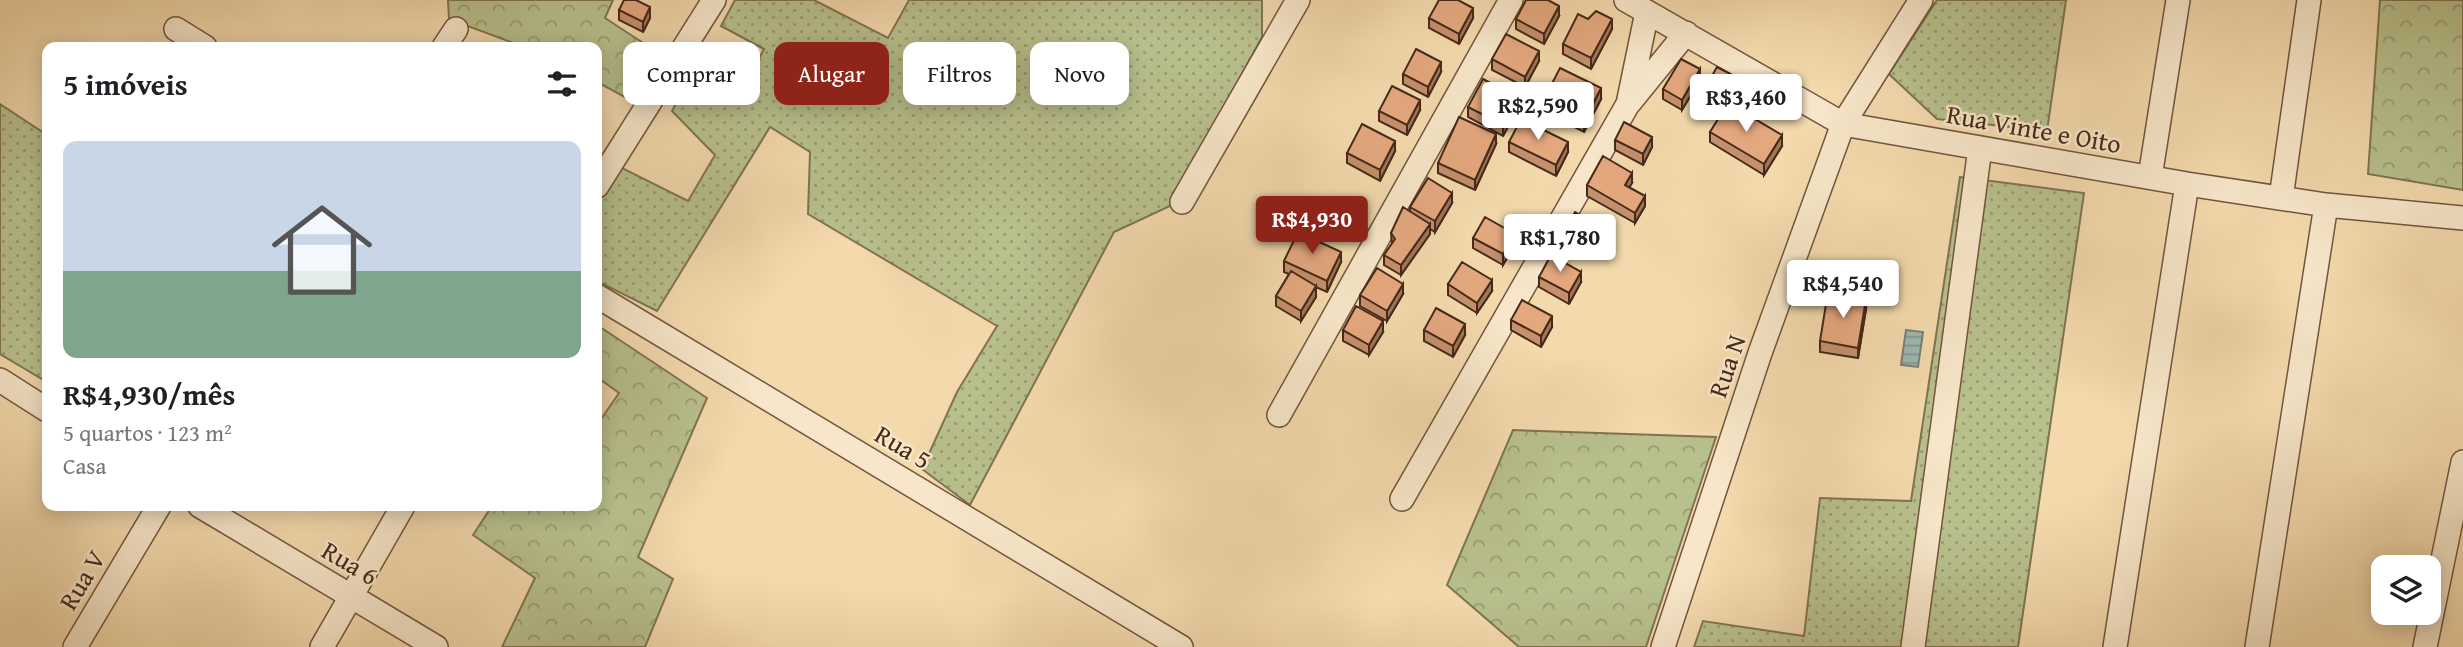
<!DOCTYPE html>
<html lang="pt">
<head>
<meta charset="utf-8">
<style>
  :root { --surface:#fff; --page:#f2f2f2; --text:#202124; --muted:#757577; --line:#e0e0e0; --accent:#8f2418 }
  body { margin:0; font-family:"Gentium Book Plus",serif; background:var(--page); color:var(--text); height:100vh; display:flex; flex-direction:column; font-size:26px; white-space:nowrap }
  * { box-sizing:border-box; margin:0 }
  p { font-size:23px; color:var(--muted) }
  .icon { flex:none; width:38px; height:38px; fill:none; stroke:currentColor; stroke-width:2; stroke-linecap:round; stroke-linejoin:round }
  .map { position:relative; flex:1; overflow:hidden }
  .drawer { position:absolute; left:42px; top:42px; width:560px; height:469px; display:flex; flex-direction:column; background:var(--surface); border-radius:14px; box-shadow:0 4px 18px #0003 }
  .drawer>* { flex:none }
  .banner { position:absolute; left:623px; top:42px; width:665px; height:63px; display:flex; gap:14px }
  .tools { position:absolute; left:2371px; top:555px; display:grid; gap:14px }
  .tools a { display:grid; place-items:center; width:70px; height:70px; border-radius:14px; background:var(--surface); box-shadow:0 4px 18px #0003; font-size:35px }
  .price { position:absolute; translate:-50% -60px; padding:0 16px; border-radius:7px; background:#fff; color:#222; font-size:23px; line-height:46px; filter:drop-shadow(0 2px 4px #0008) }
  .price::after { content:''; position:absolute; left:50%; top:42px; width:21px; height:16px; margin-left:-10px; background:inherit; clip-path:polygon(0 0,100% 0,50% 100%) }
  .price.selected { background:var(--accent); color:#fff }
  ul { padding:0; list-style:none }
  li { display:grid; align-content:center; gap:14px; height:371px; padding:0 21px }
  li+li { border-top:2px solid var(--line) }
  li span { display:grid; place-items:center; height:217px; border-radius:14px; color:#555 }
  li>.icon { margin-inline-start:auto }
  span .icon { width:126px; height:126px; fill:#fffc; stroke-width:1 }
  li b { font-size:30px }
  h2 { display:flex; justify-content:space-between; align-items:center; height:84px; padding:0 21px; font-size:30px }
  .tag { padding:0 24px; border-radius:14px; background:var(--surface); box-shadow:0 4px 18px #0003; font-size:24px; line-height:63px }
  .tag.selected { background:var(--accent); color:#fff }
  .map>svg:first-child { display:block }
  .grass { fill:url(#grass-dots); stroke:#807452; stroke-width:2 }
  .forest { fill:url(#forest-crowns); stroke:#807452; stroke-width:2 }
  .water { fill:url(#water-rules); stroke:#7b7f75; stroke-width:2 }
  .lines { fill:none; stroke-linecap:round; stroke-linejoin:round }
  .street-casing { stroke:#72553d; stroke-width:26 }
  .street { stroke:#f7e6c9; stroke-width:23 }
  .wall { fill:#c4906d; stroke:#472918; stroke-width:2 }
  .shaded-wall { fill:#a07659; stroke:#472918; stroke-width:2 }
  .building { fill:#e4a87f; stroke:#472918; stroke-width:2 }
  .labels { text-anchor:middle; stroke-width:5; stroke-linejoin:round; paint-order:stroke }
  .street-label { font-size:26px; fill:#472918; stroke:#f7e6c9 }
</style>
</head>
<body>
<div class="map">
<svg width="2463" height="647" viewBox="0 0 2463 647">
  <defs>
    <pattern id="grass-dots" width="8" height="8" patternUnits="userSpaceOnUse" patternTransform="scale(1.75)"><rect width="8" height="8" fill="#b8c08c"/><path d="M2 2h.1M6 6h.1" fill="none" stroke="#979c71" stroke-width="1.8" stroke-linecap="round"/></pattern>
    <pattern id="forest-crowns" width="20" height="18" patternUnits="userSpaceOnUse" patternTransform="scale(1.75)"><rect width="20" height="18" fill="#b8c08c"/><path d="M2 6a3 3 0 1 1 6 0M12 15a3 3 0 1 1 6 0" fill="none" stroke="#979c71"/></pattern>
    <pattern id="water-rules" width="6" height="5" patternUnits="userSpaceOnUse" patternTransform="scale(1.75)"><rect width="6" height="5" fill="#9eb8b3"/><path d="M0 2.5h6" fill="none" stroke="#839691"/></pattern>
  </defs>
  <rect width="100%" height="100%" fill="#f3d9ac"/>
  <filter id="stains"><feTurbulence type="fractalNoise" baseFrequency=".00286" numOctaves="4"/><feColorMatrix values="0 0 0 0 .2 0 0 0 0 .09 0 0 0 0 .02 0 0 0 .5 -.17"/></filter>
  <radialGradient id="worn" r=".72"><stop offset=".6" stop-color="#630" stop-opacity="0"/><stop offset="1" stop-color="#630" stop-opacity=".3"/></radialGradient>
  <path class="grass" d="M735,0H814L888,38L909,0H1262V37L1170,206L1114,232L970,505L922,469L957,392L997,326L808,214L810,152L770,127L657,311L597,281V204L620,167L688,201L715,155L672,111L702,55L748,79L764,49L721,26Z
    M1937,0H2066L2047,131L1937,119L1889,74Z
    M0,104L47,135V382L0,354Z
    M1960,177L2084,193L2018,647H1694L1703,621L1804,636L1820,498L1911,501Z"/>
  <path class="forest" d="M448,0H613L605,18L660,54L632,101L597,82V47H524L449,19Z
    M2380,0H2463V190L2368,174Z
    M597,325L707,398L638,557L673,579L645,647H502L535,578L473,535L492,506H597V425L619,393L597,377Z
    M1513,430L1716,437L1646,647H1519L1447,585Z"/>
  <path class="water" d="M1906,330L1923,332L1918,367L1901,365Z"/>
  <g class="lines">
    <defs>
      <path id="street" d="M1626,0L1843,124L2187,184L2326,205L2463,218
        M176,29L205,47
        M444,47L456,29
        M1630,102L1686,33
        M2150,177L2178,0
        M597,186L714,0
        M2281,198L2309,0
        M1182,202L1298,0
        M597,296L1181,647
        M0,380L47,410
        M1279,415L1511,0
        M1402,499L1628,104L1647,12
        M200,506L436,647
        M75,647L159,506
        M322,647L403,506
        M1663,647L1760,353L1843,124L1921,0
        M1913,647L1980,148
        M2115,647L2187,184
        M2257,647L2326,205
        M2425,647L2463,462"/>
    </defs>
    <use href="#street" class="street-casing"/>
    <use href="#street" class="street"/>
  </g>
  <path class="wall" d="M619,10L650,18L643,32L619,20Z
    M1559,16L1544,44L1516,29V19Z
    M1429,18H1473L1459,44L1429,28Z
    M1588,19L1612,29L1591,69L1563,54V44Z
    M1492,59L1539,61L1525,87L1492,70Z
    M1441,72L1428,97L1403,84V74Z
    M1700,80L1682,110L1663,99V89Z
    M1736,87L1719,118L1700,108V97Z
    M1601,99L1584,132L1543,111V101Z
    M1468,107L1518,108L1503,136L1468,117Z
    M1420,110L1407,135L1379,121V111Z
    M1710,132L1782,146L1764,175L1710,142Z
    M1615,140L1652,147L1643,165L1615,150Z
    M1509,142L1568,152L1556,176L1509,152Z
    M1496,144L1475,190L1438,173V163Z
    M1395,151L1380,181L1347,163V153Z
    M1632,183L1629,187L1645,206L1635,223L1587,196V185Z
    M1452,203L1435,232L1430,229V234L1401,275L1384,265V255L1392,244L1391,233L1410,211V207Z
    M1565,230L1603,239L1593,257L1565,241Z
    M1473,238L1515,244L1503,265L1473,248Z
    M1284,261L1341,262L1327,292L1316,287V297L1301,321L1276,306V296L1289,274L1284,272Z
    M1539,277L1581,282L1569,304L1539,287Z
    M1448,284L1492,291L1477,313L1448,295Z
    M1403,294L1387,321L1360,306V295Z
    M1866,309L1858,358L1820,352V341Z
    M1511,320L1552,327L1541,347L1511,330Z
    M1343,330L1383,332L1369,355L1343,341Z
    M1424,330L1465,335L1453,357L1424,341Z"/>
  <path class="shaded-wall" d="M1559,6V16L1544,44V34Z
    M650,7V18L643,32V22Z
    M1473,8V18L1459,44V34Z
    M1612,19V29L1591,69V58Z
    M1539,51V61L1525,87V77Z
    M1441,62V72L1428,97V87Z
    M1700,69V80L1682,110V100Z
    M1736,77V87L1719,118V108Z
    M1601,88V99L1584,132V122Z
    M1518,98V108L1503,136V125Z
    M1420,100V110L1407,135V125Z
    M1496,134V144L1475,190V180Z
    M1782,135V146L1764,175V164Z
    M1652,137V147L1643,165V154Z
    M1395,141V151L1380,181V170Z
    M1568,142V152L1556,176V165Z
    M1632,173V183L1625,195V185Z
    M1452,193V203L1435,232V221Z
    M1645,196V206L1635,223V213Z
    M1430,224V234L1401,275V265Z
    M1603,228V239L1593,257V246Z
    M1515,234V244L1503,265V254Z
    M1341,252V262L1327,292V281Z
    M1581,272V282L1569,304V293Z
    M1492,280V291L1477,313V303Z
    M1403,284V294L1387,321V311Z
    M1316,286V297L1301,321V311Z
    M1866,299V309L1858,358V348Z
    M1552,316V327L1541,347V336Z
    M1383,321V332L1369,355V345Z
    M1465,324V335L1453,357V346Z"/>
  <path class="building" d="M624,0H636L650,7L643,22L619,10Z
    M1439,0H1458L1473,8L1459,34L1429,18Z
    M1526,0H1548L1559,6L1544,34L1516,19Z
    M1596,11L1612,19L1591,58L1563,44L1578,14L1588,19Z
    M1506,34L1539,51L1525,77L1492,59Z
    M1416,49L1441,62L1428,87L1403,74Z
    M1681,59L1700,69L1682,100L1663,89Z
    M1717,67L1736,77L1719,108L1700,97Z
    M1560,68L1601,88L1584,122L1543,101Z
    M1483,79L1518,98L1503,125L1468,107Z
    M1392,86L1420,100L1407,125L1379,111Z
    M1728,103L1782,135L1764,164L1710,132Z
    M1459,117L1496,134L1475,180L1438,163Z
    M1521,119L1568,142L1556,165L1509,142Z
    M1624,122L1652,137L1643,154L1615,140Z
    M1362,124L1395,141L1380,170L1347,153Z
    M1603,156L1632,173L1625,185L1645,196L1635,213L1587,185Z
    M1428,178L1452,193L1435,221L1410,207Z
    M1403,207L1430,224L1401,265L1384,255L1395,239L1391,233Z
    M1575,212L1603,228L1593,246L1565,230Z
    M1485,217L1515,234L1503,254L1473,238Z
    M1298,232L1341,252L1327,281L1284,261Z
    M1551,255L1581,272L1569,293L1539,277Z
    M1462,262L1492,280L1477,303L1448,284Z
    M1377,268L1403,284L1387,311L1360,295Z
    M1291,271L1316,286L1301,311L1276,296Z
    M1828,292L1866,299L1858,348L1820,341Z
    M1522,300L1552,316L1541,336L1511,320Z
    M1356,306L1383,321L1369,345L1343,330Z
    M1436,308L1465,324L1453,346L1424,330Z"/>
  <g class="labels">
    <g class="street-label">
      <text transform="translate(2034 129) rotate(10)" y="9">Rua Vinte e Oito</text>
      <text transform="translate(1727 366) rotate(-71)" y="9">Rua N</text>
      <text transform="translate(903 447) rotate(31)" y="9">Rua 5</text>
      <text transform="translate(350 563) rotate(31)" y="9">Rua 6</text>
      <text transform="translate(82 580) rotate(-59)" y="9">Rua V</text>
    </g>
  </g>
  <rect width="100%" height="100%" filter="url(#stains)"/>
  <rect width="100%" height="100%" fill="url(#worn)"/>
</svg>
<div class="tools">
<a><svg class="icon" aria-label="layers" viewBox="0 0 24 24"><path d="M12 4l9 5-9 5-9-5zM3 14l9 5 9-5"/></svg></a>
</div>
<b class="price" style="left:1746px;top:134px">R$3,460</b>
<b class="price" style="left:1538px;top:142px">R$2,590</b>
<b class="price selected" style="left:1312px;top:256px">R$4,930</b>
<b class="price" style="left:1560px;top:274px">R$1,780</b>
<b class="price" style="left:1843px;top:320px">R$4,540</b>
<div class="banner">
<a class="tag">Comprar</a>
<a class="tag selected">Alugar</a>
<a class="tag">Filtros</a>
<a class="tag">Novo</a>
</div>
<section class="drawer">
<h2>5 imóveis<svg class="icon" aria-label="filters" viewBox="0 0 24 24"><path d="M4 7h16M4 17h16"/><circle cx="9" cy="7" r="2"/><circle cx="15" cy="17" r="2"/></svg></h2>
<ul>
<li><span style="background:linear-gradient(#c9d6e8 60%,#7fa58c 0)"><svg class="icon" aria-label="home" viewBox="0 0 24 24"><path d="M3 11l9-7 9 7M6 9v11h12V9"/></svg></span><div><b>R$4,930/mês</b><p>5 quartos · 123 m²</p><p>Casa</p></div></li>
</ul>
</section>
</div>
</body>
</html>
